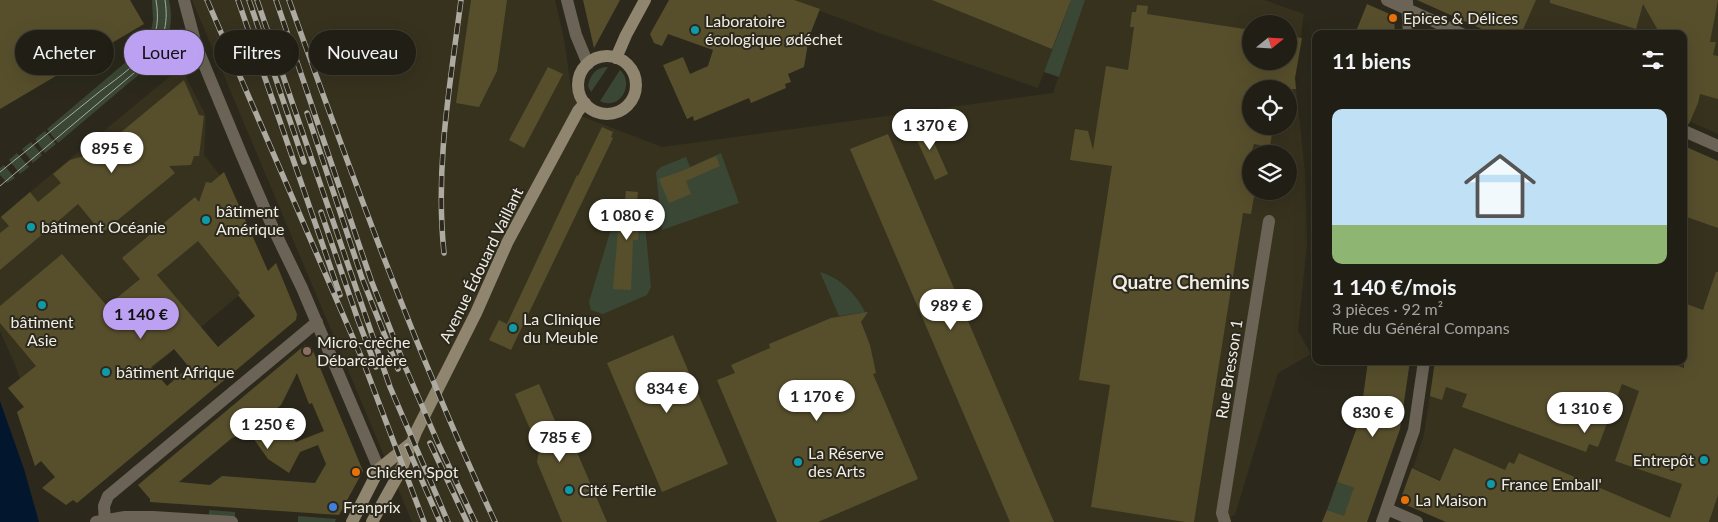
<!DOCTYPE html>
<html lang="fr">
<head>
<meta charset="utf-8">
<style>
  :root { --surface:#211f15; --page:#2d2c22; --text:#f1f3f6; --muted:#a2a2a0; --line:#3e3d34; --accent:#bca0f2 }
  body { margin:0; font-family:Lato,sans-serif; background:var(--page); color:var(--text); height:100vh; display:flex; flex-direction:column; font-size:19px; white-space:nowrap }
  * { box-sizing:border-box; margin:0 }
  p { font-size:16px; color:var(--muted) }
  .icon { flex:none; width:28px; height:28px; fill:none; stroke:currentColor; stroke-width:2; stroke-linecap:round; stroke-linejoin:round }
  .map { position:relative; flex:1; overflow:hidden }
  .details { position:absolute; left:1312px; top:30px; width:375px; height:335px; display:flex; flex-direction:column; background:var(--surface); border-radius:10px; box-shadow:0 5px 20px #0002,0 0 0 1px var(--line) }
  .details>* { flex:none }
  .banner { position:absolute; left:15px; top:30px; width:475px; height:45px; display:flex; gap:10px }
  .needle { width:32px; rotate:72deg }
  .controls { position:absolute; left:1242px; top:15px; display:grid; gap:10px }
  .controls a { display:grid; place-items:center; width:55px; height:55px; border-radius:50%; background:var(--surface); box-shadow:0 5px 20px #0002,0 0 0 1px var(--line); font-size:25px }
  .price { position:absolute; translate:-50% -42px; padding:0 11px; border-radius:18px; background:#fff; color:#222; font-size:16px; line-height:32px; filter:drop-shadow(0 1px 2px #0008) }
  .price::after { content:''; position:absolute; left:50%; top:30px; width:15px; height:11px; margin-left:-8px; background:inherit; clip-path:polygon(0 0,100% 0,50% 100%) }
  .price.current { background:var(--accent); color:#111 }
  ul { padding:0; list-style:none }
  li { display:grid; align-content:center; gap:10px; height:265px; padding:0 20px }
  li+li { border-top:1px solid var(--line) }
  li span { display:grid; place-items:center; height:155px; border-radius:10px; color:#555 }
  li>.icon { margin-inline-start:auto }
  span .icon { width:90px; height:90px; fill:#fffc; stroke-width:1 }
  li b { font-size:21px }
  h2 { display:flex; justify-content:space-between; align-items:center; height:60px; padding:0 20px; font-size:21px }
  .tag { padding:0 18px; border-radius:22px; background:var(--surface); box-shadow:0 5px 20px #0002,0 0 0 1px var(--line); font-size:18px; line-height:45px }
  .tag.current { background:var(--accent); color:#111 }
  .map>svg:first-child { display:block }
  .built { fill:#37321e; fill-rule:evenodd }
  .green { fill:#3b4735 }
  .water { fill:#02172e }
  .building { fill:#574f2c; fill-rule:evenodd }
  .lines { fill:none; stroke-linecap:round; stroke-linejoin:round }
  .pedestrian { stroke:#6b6456; stroke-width:12 }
  .minor { stroke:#6b6456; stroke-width:12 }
  .secondary { stroke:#90856e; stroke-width:12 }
  .tram { stroke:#adaba1; stroke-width:1 }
  .rail-casing { stroke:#adaba1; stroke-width:5.5 }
  .rail { stroke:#2c291c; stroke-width:4; stroke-dasharray:11; stroke-linecap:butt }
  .food-dot { fill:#e8710a; stroke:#2c291c; stroke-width:2 }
  .culture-dot { fill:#0f9aa8; stroke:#2c291c; stroke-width:2 }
  .education-dot { fill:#8d6e63; stroke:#2c291c; stroke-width:2 }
  .shop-dot { fill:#3f7fe0; stroke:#2c291c; stroke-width:2 }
  .labels { text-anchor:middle; stroke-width:4; stroke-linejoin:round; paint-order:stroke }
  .poi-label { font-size:16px; fill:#efede5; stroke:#2c291c; text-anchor:start }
  .street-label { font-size:16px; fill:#efede5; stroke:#2c291c }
  .quarter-label { font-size:19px; font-weight:bold; fill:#efede5; stroke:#2c291c }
</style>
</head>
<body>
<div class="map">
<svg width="1718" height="522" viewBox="0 0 1718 522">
  <rect width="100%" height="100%" fill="#2c291c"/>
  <path class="built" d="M192,0H555L564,39L571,88L581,116L662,147L1053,93L1085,0H1264L1304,14L1295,78L1305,172L1307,246L1298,331L1311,354L1278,373L1235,515L1222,520L1221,522H412ZM1251,24H1289V61H1251ZM1251,89H1289V126H1251ZM1251,154H1289V191H1251Z
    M791,0H1071L1038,88L882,34Z
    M1444,0H1718V134L1684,119V34H1520Z
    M181,67L206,116L204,155L220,175L224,172L268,271L35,466L17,412L28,403L16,367L0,331V217Z
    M1684,146L1718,161V522H1533L1413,468L1424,434L1435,361H1684Z"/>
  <path class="green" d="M152,0H169C173,17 171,34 162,49C153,65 137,76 124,87C102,106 80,124 58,143L47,129L133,56L146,42L151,31L153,20Z
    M1071,0H1085L1059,77L1044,72Z
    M608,67L591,92L588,86C590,75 596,67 608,67Z
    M620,70C635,84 620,111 600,101Z
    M45,131L56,144L45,153L35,139Z
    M31,142L42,155L33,163L22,149Z
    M17,153L29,167L20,174L9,160Z
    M721,153L739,203L662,230L656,172L661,167L686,157L690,167Z
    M4,165L15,178L7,183L0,175V168Z
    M620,199L641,202L643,204L651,287L647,295L603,314L591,310L589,302Z
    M820,272C841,278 857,295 866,314L861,313L839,316Z
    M1337,482L1354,488L1350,519L1327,510Z
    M209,510L235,512V518L209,516Z
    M298,516L336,519L335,522H298Z"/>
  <path class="water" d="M0,401L24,469L39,522H0Z"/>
  <path class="building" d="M0,0H130L144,24L0,109Z
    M471,0H507L497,71L479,107L456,103Z
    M583,0H620L594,48Z
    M669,0H794L820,9L809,37L804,67L788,74L791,82L785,84L786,88L751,103L749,98L694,121L693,116L687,119L663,65L683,57L690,74L708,66L713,50L668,34L662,46L654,43L650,34Z
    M932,0H1071L1052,49Z
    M1417,0H1536L1521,34H1493Z
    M1550,0H1718L1710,42H1716L1713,55L1718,56V99L1700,94L1698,103L1689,124L1684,123V34H1660L1643,4L1636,29L1550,3Z
    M1367,4L1394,16L1395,34H1374L1357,29Z
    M1137,5L1148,6L1147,14L1251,30V61H1289V36L1302,38L1295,78L1296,89H1251V126H1273L1270,147L1254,144L1251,154V191H1255L1251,214L1243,213L1194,522H1185L1091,507L1110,385L1079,380L1112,166L1070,160L1075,129L1088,131L1093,150L1106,66L1128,70L1134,27H1130L1132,12H1136Z
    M548,67L563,74L524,148L509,140Z
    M184,80L199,115L204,116L199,156H194L191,165L169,166L175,173L102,233L78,204L55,224L53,230L45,232L0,270V233L9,226L1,217L30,192L38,202L61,183L53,174L70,160L87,155L90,158Z
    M925,122L948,174L935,180L911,127Z
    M602,127L613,132L611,137L613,138L511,350L489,340L499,320L507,324L577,175L578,176Z
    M888,134L1054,522H1010L850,149Z
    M1684,146L1718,161V228L1684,216Z
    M716,156L720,166L686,181L691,194L669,203L659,179L682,171Z
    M224,172L268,271L276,263L297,314L296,320L77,503L73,500L66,505L42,488L55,477L41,461L35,466L17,412L24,407L8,388L36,366L0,323V306L62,254L107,306L140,279L122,258L195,197L199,202L206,182L211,183ZM198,241L240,293L238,295L255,316L218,347L157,275ZM174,349L189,367L167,386L151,367Z
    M626,191L638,192L637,202H641L638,240H633L631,290L613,289L620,207L624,208Z
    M1716,272H1718V495L1709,522H1446L1404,504L1401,498L1412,468L1440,481L1454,448L1505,470L1509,462L1514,464L1519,453L1670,518L1682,484L1615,461L1639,391L1622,384L1598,447L1589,444L1586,452L1462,407L1467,394L1446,387L1442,400L1430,396L1435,361H1663L1684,368V303L1703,310Z
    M868,312L861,322L870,345L876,373L873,374L918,479L818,522H777L717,380L735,373L731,365L770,348L769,344L831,318Z
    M673,335L728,464L662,492L607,363Z
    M305,345L311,346L363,471L339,515L150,502V499L138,485ZM297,373L309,404L312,403L324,431L296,442L287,429L251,435L268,459L289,473L300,452L318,445L326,464L315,483L222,476L210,485L179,482L232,438L248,433L281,405Z
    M1368,361H1410L1400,429L1367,522H1322L1327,510L1344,516L1354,488L1337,482L1360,419Z
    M539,384L566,446L573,443L607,522H562L537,462L539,450L515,394Z"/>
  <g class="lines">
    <path class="pedestrian" d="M96,522L125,517H153L232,522"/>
    <path class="minor" d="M184,0L196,45L242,156L273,228L302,288L379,469
      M567,0L576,35L588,64
      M1387,0L1462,34
      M1407,2L1409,34
      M1684,131L1718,146
      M1387,509L1417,522
      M105,522L104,506L108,496L317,322
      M1225,522L1222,513L1269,221
      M1382,522L1414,430L1424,361"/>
    <path class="secondary" d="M578 85a29 29 0 1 1 58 0a29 29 0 1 1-58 0Z
      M616,58L626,35L645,0
      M352,522L379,469L410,444
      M372,522L401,470L416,432L476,313L507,243L578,111L585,103"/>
    <path class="tram" d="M0,172C31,147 62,122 93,97C111,82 135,68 148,48C158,34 159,17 156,0
      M0,186L147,62C163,43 169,25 165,0"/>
    <defs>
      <path id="rail" d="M207,0L363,361L424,522
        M238,0L340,295
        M249,0L304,162
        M257,0L390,387L448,522
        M276,0L371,280L404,364L438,443L475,522
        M289,0C352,176 416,352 495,522
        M307,113L362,278L398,369
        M321,212L358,320L376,367
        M444,253C435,165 450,86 461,0
        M430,443L467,522
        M407,446L440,522"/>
    </defs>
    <use href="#rail" class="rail-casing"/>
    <use href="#rail" class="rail"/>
  </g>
  <g class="food-dot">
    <circle cx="1393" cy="18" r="5"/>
    <circle cx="356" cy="472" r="5"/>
    <circle cx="1405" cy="500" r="5"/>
  </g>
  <g class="culture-dot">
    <circle cx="695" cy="30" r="5"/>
    <circle cx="206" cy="220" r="5"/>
    <circle cx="31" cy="227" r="5"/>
    <circle cx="42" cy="305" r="5"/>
    <circle cx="513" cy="328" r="5"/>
    <circle cx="106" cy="372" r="5"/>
    <circle cx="1704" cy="460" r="5"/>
    <circle cx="798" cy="462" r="5"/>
    <circle cx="1491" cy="484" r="5"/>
    <circle cx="569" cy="490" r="5"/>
  </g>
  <circle class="education-dot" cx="307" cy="351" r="5"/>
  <circle class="shop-dot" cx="333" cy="507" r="5"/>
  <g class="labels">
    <g class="poi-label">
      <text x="1403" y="24">Epices &amp; Délices</text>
      <text x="705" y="27">Laboratoire<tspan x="705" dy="18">écologique ødéchet</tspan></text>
      <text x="216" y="217">bâtiment<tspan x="216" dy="18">Amérique</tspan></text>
      <text x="41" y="233">bâtiment Océanie</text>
      <text x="523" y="325">La Clinique<tspan x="523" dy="18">du Meuble</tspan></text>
      <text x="42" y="328" text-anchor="middle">bâtiment<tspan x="42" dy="18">Asie</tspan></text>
      <text x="317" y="348">Micro-crèche<tspan x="317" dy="18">Débarcadère</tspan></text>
      <text x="116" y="378">bâtiment Afrique</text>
      <text x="808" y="459">La Réserve<tspan x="808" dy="18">des Arts</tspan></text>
      <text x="1694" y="466" text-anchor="end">Entrepôt</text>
      <text x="366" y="478">Chicken Spot</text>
      <text x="1501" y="490">France Emball'</text>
      <text x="579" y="496">Cité Fertile</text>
      <text x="1415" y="506">La Maison</text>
      <text x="343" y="513">Franprix</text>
    </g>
    <g class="street-label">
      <text transform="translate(481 265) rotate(-64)" y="6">Avenue Édouard Vaillant</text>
      <text transform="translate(1229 369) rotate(-81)" y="6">Rue Bresson 1</text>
    </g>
    <g class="quarter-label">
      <text x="1181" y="289">Quatre Chemins</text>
    </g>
  </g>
</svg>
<div class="controls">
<a><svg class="needle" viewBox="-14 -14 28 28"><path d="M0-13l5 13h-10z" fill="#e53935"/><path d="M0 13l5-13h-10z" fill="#a2a2a0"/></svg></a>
<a><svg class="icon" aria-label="locate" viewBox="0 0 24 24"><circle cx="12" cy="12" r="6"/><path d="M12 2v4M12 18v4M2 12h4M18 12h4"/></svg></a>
<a><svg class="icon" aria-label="layers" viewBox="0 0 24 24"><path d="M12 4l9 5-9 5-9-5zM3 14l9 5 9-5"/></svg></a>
</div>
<b class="price" style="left:930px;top:151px">1 370 €</b>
<b class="price" style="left:112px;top:174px">895 €</b>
<b class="price" style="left:627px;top:241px">1 080 €</b>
<b class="price" style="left:951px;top:331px">989 €</b>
<b class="price current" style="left:141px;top:340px">1 140 €</b>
<b class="price" style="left:667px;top:414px">834 €</b>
<b class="price" style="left:817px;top:422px">1 170 €</b>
<b class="price" style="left:1585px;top:434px">1 310 €</b>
<b class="price" style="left:1373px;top:438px">830 €</b>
<b class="price" style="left:268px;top:450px">1 250 €</b>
<b class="price" style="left:560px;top:463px">785 €</b>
<div class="banner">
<a class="tag">Acheter</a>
<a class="tag current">Louer</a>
<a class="tag">Filtres</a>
<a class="tag">Nouveau</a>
</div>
<section class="details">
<h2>11 biens<svg class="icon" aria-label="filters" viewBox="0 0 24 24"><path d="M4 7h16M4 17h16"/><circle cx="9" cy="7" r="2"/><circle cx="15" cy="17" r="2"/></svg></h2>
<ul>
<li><span style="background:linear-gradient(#bfe0f5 75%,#8fb573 0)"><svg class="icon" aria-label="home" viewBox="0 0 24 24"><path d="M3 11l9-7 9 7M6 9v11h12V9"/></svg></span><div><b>1 140 €/mois</b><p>3 pièces · 92 m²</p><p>Rue du Général Compans</p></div></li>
</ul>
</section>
</div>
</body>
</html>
